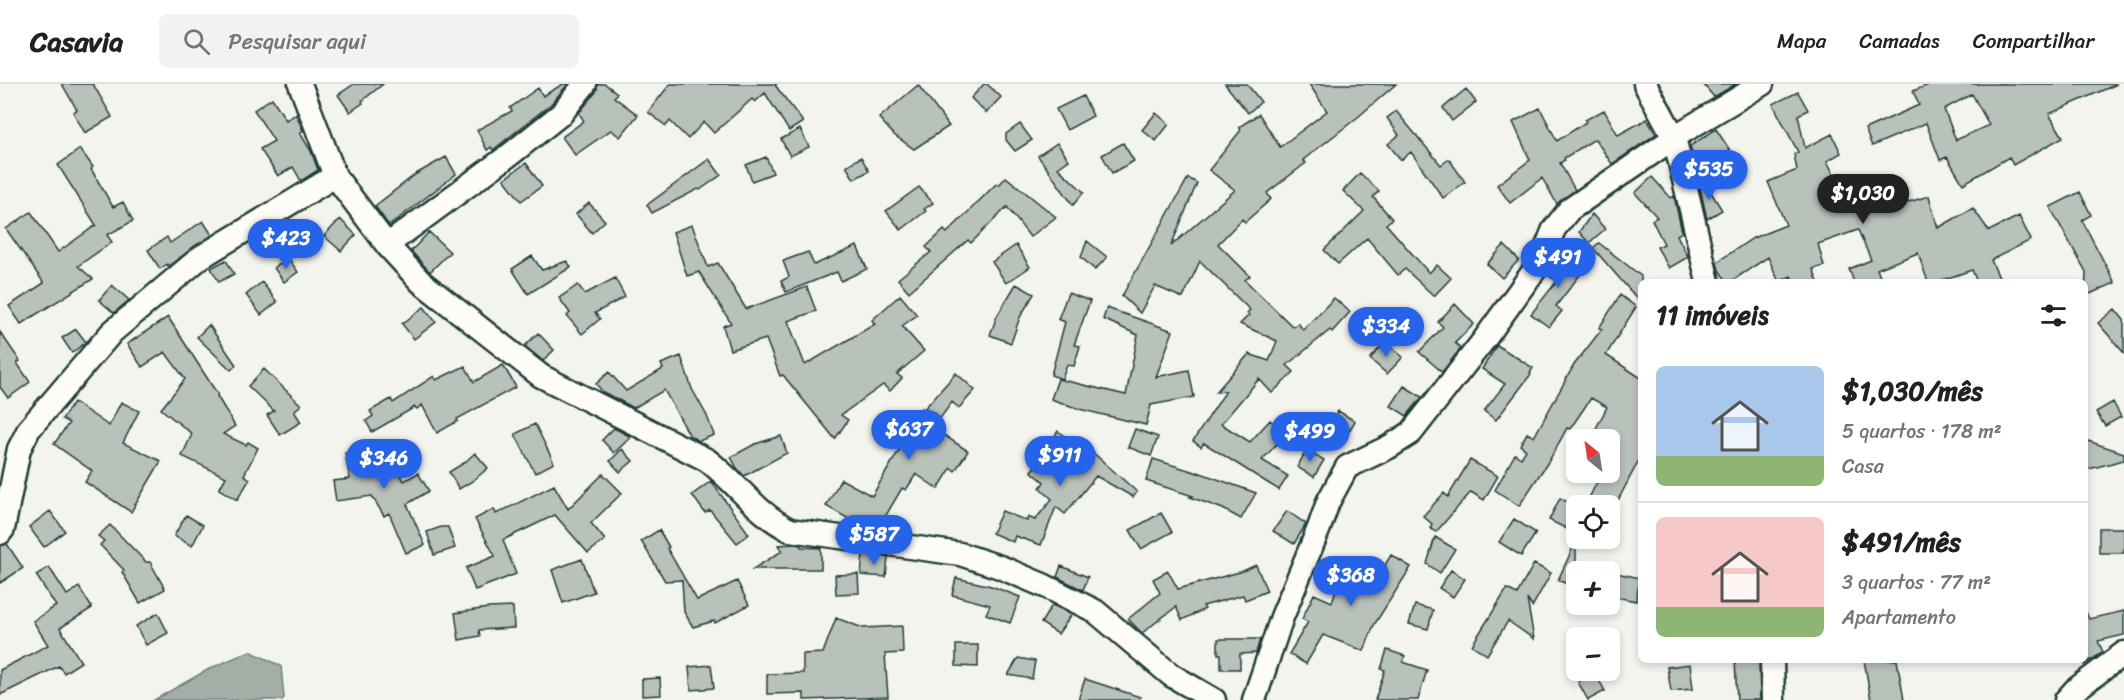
<!DOCTYPE html>
<html lang="pt">
<head>
<meta charset="utf-8">
<style>
  :root { --surface:#fff; --page:#f2f2f2; --text:#202124; --muted:#757577; --line:#e0e0e0; --accent:#2563eb }
  body { margin:0; font-family:Sriracha,sans-serif; background:var(--page); color:var(--text); height:100vh; display:flex; flex-direction:column; font-size:22px; white-space:nowrap }
  * { box-sizing:border-box; margin:0 }
  p { font-size:20px; color:var(--muted) }
  .icon { flex:none; width:33px; height:33px; fill:none; stroke:currentColor; stroke-width:2; stroke-linecap:round; stroke-linejoin:round }
  .map { position:relative; flex:1; overflow:hidden }
  .details { position:absolute; left:1638px; top:195px; width:450px; height:384px; display:flex; flex-direction:column; background:var(--surface); border-radius:9px; box-shadow:0 3px 9px #0003 }
  .details>* { flex:none }
  .needle { width:39px; rotate:330deg }
  .fabs { position:absolute; left:1566px; top:345px; display:grid; gap:12px }
  .fabs a { display:grid; place-items:center; width:54px; height:54px; border-radius:9px; background:var(--surface); box-shadow:0 3px 9px #0003; font-size:30px }
  .price { position:absolute; translate:-50% -51px; padding:0 14px; border-radius:21px; background:var(--accent); color:#fff; font-size:20px; line-height:39px; filter:drop-shadow(0 2px 3px #0008) }
  .price::after { content:''; position:absolute; left:50%; top:36px; width:18px; height:14px; margin-left:-9px; background:inherit; clip-path:polygon(0 0,100% 0,50% 100%) }
  .price.on { background:#222; color:#fff }
  ul { padding:0; list-style:none }
  li { display:flex; align-items:center; gap:18px; height:150px; padding:0 18px }
  li+li { border-top:2px solid var(--line) }
  li span { display:grid; place-items:center; flex:none; width:168px; height:120px; border-radius:9px; color:#555 }
  li>.icon { margin-inline-start:auto }
  span .icon { width:72px; height:72px; fill:#fffc; stroke-width:1 }
  li b { font-size:26px }
  h2 { display:flex; justify-content:space-between; align-items:center; height:72px; padding:0 18px; font-size:26px }
  header { display:flex; align-items:center; gap:36px; box-sizing:border-box; height:84px; padding:0 30px; background:var(--surface); border-bottom:2px solid var(--line) }
  header strong { font-size:28px }
  nav { display:flex; gap:33px; margin-inline-start:auto; font-size:21px }
  .search { width:420px; height:54px; background:var(--page); display:flex; align-items:center; gap:15px; box-sizing:border-box; padding:0 21px; border-radius:9px; color:var(--muted); font-size:22px }
  .map>svg:first-child { display:block }
  .water { fill:#a3aea7; stroke:#6e8179; stroke-width:1.5 }
  .building { fill:#b9c1bb; stroke:#1f3d34; stroke-width:1.5; fill-rule:evenodd }
  .lines { fill:none; stroke-linecap:round; stroke-linejoin:round }
  .street-casing { stroke:#1f3d34; stroke-width:27 }
  .street { stroke:#fdfcf7; stroke-width:22 }
</style>
</head>
<body>
<header>
<strong>Casavia</strong>
<div class="search"><svg class="icon" aria-label="search" viewBox="0 0 24 24"><circle cx="10" cy="10" r="6"/><path d="M15 15l6 6"/></svg>Pesquisar aqui</div>
<nav><a>Mapa</a><a>Camadas</a><a>Compartilhar</a></nav>
</header>
<div class="map">
<svg width="2124" height="616" viewBox="0 0 2124 616">
  <rect width="100%" height="100%" fill="#f4f4ef"/>
  <filter id="ink" filterUnits="userSpaceOnUse"><feTurbulence type="fractalNoise" baseFrequency=".0167" numOctaves="2"/><feDisplacementMap in="SourceGraphic" scale="12" xChannelSelector="R" yChannelSelector="G"/><feConvolveMatrix kernelMatrix="1 2 1 2 8 2 1 2 1" color-interpolation-filters="sRGB"/></filter>
  <g filter="url(#ink)">
    <path class="water" d="M250,567L281,582L284,614L282,616H154L209,585Z"/>
    <path class="building" d="M62,0H93L112,33L85,49L73,28L77,26Z
      M354,0H383L362,17L363,19L350,28L338,11Z
      M563,0H568L551,20L493,66L491,63L487,66L477,46L512,27L510,24L538,4L543,12Z
      M598,0H605L617,9L614,13L638,31L620,53L611,46L575,71L562,53L584,37L579,29L596,8Z
      M670,0H777L775,1L803,38L789,47L765,9L755,18L752,15L714,49L704,38L688,55L670,37L666,42L648,28Z
      M984,0H987L1001,13L986,29L971,14Z
      M1225,0H1247L1261,18L1248,29Z
      M1309,0H1396L1358,33L1303,76L1306,79L1267,109L1271,115L1245,138L1242,135L1218,160L1250,192L1245,196L1293,243L1298,239L1303,246L1334,214L1350,228L1332,248L1330,246L1287,281L1294,288L1272,309L1259,295L1221,340L1250,358L1270,336L1286,350L1262,376L1288,392L1279,406L1204,359L1201,363L1193,357L1226,307L1216,308L1249,270L1269,277L1277,257L1240,240L1249,231L1247,229L1250,226L1200,177L1183,214L1155,202L1140,229L1122,212L1188,94L1197,99L1171,162L1235,106L1209,86L1241,46L1239,43L1259,30L1280,63L1327,27Z
      M1703,0H1736L1714,13Z
      M1931,0H2117L2049,30L2063,53L2013,81L2009,73L1963,100L1947,73L1940,76L1926,39L1872,62L1865,45L1919,21L1913,7ZM1972,10L1989,41L1956,56L1944,25Z
      M918,1L949,42L914,65L894,51L879,34Z
      M1466,5L1476,18L1452,37L1443,24Z
      M1798,8L1808,26L1798,31L1805,64L1832,50L1841,69L1827,77L1853,127L1882,115L1885,125L1929,112L1938,144L1973,124L1989,147L2019,132L2031,156L1991,176L2001,198H1977L1972,186L1936,198H1928L1918,169L1877,185L1882,198H1854L1849,185L1871,176L1858,146L1818,160L1824,182L1813,185L1818,198H1793L1791,192L1779,198L1768,173L1730,198H1727L1719,186L1717,178L1753,154L1786,141L1768,98L1797,86L1794,70L1798,68L1773,20Z
      M1083,12L1093,32L1067,46L1056,25Z
      M272,14L286,36L296,30L303,47L300,49L311,67L318,86L301,97L293,83L278,92L260,65L274,57L254,26Z
      M1540,24L1557,57L1586,38L1585,36L1604,26L1618,51L1647,35L1656,50L1612,80L1595,55L1564,74L1565,76L1560,79L1575,106L1557,120L1542,94L1510,119L1497,101L1530,76L1513,38Z
      M1396,27L1441,81L1449,75L1465,98L1443,114L1411,68L1401,76L1388,60L1399,51L1387,34Z
      M1156,29L1169,40L1156,57L1142,46Z
      M1020,40L1032,56L1015,67L1006,56V50Z
      M800,45L809,63L790,72L781,55Z
      M1716,45L1731,68L1701,88L1694,77L1690,62Z
      M1057,59L1069,76L1058,84L1084,108L1073,121L1038,72Z
      M1123,59L1134,77L1112,89L1102,71Z
      M80,65L93,83L91,85L113,123L123,118L133,137L107,151L112,158L78,182L93,195L21,240L9,222L44,199L6,145L31,128L58,168L96,141L58,81Z
      M446,73L456,90L389,142L375,122L416,90Z
      M766,73L773,89L752,97L746,81Z
      M861,73L869,87L854,95L846,82Z
      M709,75L721,91L700,106L698,105L652,129L647,121Z
      M526,79L542,102L521,117L504,95Z
      M1360,89L1379,107L1373,113L1392,135L1386,140L1429,189L1437,181L1451,194L1434,212L1405,185L1398,191L1367,154L1338,180L1324,166L1364,127L1343,107Z
      M1006,93L1056,133L1030,153L1007,123L971,159L968,156L909,208L898,195L931,168L926,163L944,146L947,149L997,99L999,101Z
      M1652,93L1671,114L1674,112L1682,148L1677,151L1688,173L1669,184L1657,163L1664,160L1652,136L1657,133L1635,109Z
      M1704,97L1722,126L1707,135L1699,99Z
      M919,103L933,119L924,125L926,127L901,146L886,127Z
      M2080,108L2091,131L2082,136L2115,199L2085,212L2086,188L2050,123Z
      M589,119L605,137L592,149L576,130Z
      M1592,130L1605,145L1589,159L1579,148Z
      M340,135L356,151L341,167L324,152Z
      M203,137L212,151L168,182L167,180L160,185L148,166L167,153L170,159Z
      M692,141L708,183L718,179L746,225L807,203L816,227L788,237L805,281L875,240L872,236L900,211L917,231L902,242L924,267L897,290L902,294L890,307L883,301L841,331L848,336L835,355L783,291L780,292L766,255L730,266L723,242L731,239L699,188L687,192L673,148Z
      M429,148L450,168L430,188L411,167Z
      M1087,157L1107,173L1095,186L1081,173Z
      M1599,159L1641,192V219L1593,164Z
      M1016,161L1030,183L1006,199L992,178Z
      M1504,161L1519,176L1502,194L1487,180Z
      M857,162L867,185L841,197L837,188L786,208L781,197L789,193L783,177L808,168L814,181Z
      M1563,170L1573,177L1574,175L1586,183L1556,222L1562,227L1549,243L1531,230L1557,197L1548,191Z
      M532,172L542,186L567,177L571,183L528,210L512,185Z
      M288,174L298,188L284,198L274,184Z
      M226,176L234,190L219,198L211,184Z
      M615,194L625,213L595,229L600,235L582,250L567,232L570,229L559,214L578,201L585,210Z
      M262,198L277,218L261,231L246,211Z
      M1016,200L1034,210L1020,233L1011,259L990,251L997,232Z
      M112,201L129,216L114,229L99,216Z
      M1068,209L1090,217L1074,261L1080,262L1074,282L1067,281L1062,295L1051,291L1065,238L1058,235Z
      M1620,211L1636,223L1606,271L1641,294V372L1615,422H1585L1602,388H1610V356H1590L1607,323L1591,314L1570,345L1567,344L1550,375L1519,422L1495,406L1515,370L1521,374L1526,366L1520,361L1527,349L1534,353L1574,281L1602,245L1599,244Z
      M1455,220L1474,240L1455,259L1461,264L1442,288L1419,268L1443,243L1438,238Z
      M424,223L436,238L414,255L402,240Z
      M1107,224L1173,247L1156,293L1189,286L1194,313L1151,321L1146,341L1079,325L1051,315L1058,295L1126,311L1138,251L1103,235Z
      M2115,225L2124,236V269L2098,239Z
      M168,233L218,311L217,312L235,342L223,350L246,361L248,358L258,364L244,391L250,395L237,416L219,405L226,393L182,372L192,350L161,325L185,295L165,268L142,283L127,260Z
      M209,241L236,281L231,286L197,253Z
      M76,245L86,258L72,269L62,254Z
      M0,248L20,277L17,279L30,298L8,314L0,303Z
      M538,249L554,266L543,277L525,262Z
      M1385,258L1403,273L1387,290L1370,275Z
      M1497,261L1533,284L1530,289L1531,290L1496,336L1484,327L1505,300L1482,285Z
      M681,272L692,305L707,332L714,351L699,357L690,352L664,306L634,324L603,308L596,300L609,288L626,307L663,285L661,280Z
      M503,281L516,303L457,335L458,337L437,349L422,321L417,325L415,323L372,348L366,337L373,332L370,327L391,315L393,319L434,292L436,296L465,282L474,298Z
      M264,285L301,321L294,327L301,338L280,351L267,331L274,327L248,302Z
      M956,289L975,306L959,324L952,318L933,344L968,367L955,387L951,384L938,405L916,390L906,406L902,404L878,445L863,443L826,422L841,395L872,412L901,363L891,356L902,341L906,344L922,324L924,325Z
      M1404,302L1422,313L1407,332L1391,322Z
      M74,318L109,342L121,318L139,327L123,359L161,377L131,428L85,398L92,387L54,360L69,339L62,335Z
      M2113,318L2121,333L2105,342L2096,328Z
      M1338,327L1355,337L1345,354L1328,344Z
      M535,340L554,379L535,389L515,350Z
      M614,344L631,353L614,369L602,356Z
      M1135,345L1158,353L1151,372L1128,363Z
      M1058,347L1089,368L1090,366L1137,408L1133,413L1096,392L1065,430L1056,423L1041,461L1015,452L1013,458L992,449L1002,427L1027,437L1028,433L1035,436L1052,415L1040,404L1044,398L1031,387L1045,372L1042,371Z
      M781,352L787,369L744,392L737,384L731,373L755,360Z
      M2085,356L2124,369V376L2085,386Z
      M385,361L404,397L418,389L429,407L407,420L425,461L406,469L389,429L384,432L372,412L336,417L333,397L350,395L345,369Z
      M622,365L633,377L620,388L610,377Z
      M1307,366L1324,376L1314,393L1297,383Z
      M475,369L488,384L474,396L459,405L449,388L464,379Z
      M1153,375L1198,389V388L1256,409L1241,435L1223,425L1190,413L1193,412L1146,397Z
      M1470,376L1498,392L1484,416L1471,408L1436,448L1430,444L1432,440L1423,432L1444,409L1448,413Z
      M603,390L622,409L591,439L605,456L588,469L555,431L503,456L516,490L475,506L466,484L495,472L475,435L494,425L496,430L554,401L568,425Z
      M711,397L749,450L737,459L710,426L705,429L692,411Z
      M1560,414L1576,423V442L1570,439L1567,445L1549,436Z
      M50,427L65,447L44,463L29,443Z
      M1287,427L1306,440L1294,460L1273,447Z
      M1161,429L1172,448L1141,465L1130,446Z
      M186,431L203,441L192,462L174,452Z
      M1514,435L1536,449L1521,472L1499,458Z
      M110,441L146,478H150L165,505L140,519L122,488L124,486L100,461L104,457L98,452Z
      M441,443H448L455,464L434,471L427,448Z
      M2099,444H2124V469H2099Z
      M659,446L669,463L667,464L697,516L737,497L749,521L715,539L714,537L693,543L684,528L682,496L665,497L641,457Z
      M1435,453L1455,465L1440,489L1427,480Z
      M1576,457V504L1558,496Z
      M7,460L23,484L0,499V462Z
      M795,460L801,461V463L821,464V485H753L782,467L778,461Z
      M863,470L888,473L886,493L861,491Z
      M1391,471L1411,483L1374,541L1364,567L1323,551L1306,580L1289,570L1308,538L1302,535L1314,510L1332,518L1346,474L1382,486Z
      M582,475L594,508L563,519L552,486Z
      M1534,480L1551,489L1532,523L1527,515L1534,555L1508,537L1487,571L1472,561L1507,505L1517,510Z
      M1256,481L1267,507L1245,516L1243,511L1203,522L1205,525L1182,536L1176,523L1142,549L1128,535L1160,509L1153,495L1168,487L1178,505L1243,487Z
      M1061,482L1088,493L1083,506L1057,493Z
      M49,483L67,511L79,503L92,524L60,544L81,578L64,589L59,582L0,611V586L48,561L33,537L56,522L36,491Z
      M1451,486L1465,495L1453,513L1439,504Z
      M1616,489L1640,494L1636,517L1611,512Z
      M858,490L859,509L836,510L835,491Z
      M956,494L991,502L1020,513L1010,539L986,530L990,521L952,511Z
      M1052,521L1072,530L1058,550L1041,539Z
      M1415,521L1433,526L1428,545L1409,540Z
      M513,523L514,544L479,546L480,552L459,556L455,529L488,524Z
      M2085,526L2089,535L2124,527V551L2098,557L2103,568L2085,580Z
      M158,529L168,549L146,561L136,542Z
      M836,534L863,544L902,542L903,569L885,570L888,613L804,616V609L767,610V590L803,589V570L823,569Z
      M1218,555H1260L1256,569L1240,570V585H1221V570H1218Z
      M956,561H978V583L956,582Z
      M1387,566L1405,572L1403,578L1427,586L1418,616H1375L1385,586L1381,585Z
      M1018,574L1035,577L1032,595L1008,591Z
      M1735,576H1759L1760,616H1737Z
      M1864,576H1897L1904,616H1871Z
      M1690,580L1693,605L1671,607L1667,583Z
      M711,581L714,604L691,606L689,583Z
      M1595,589L1605,607L1588,616L1578,598Z
      M660,594L661,611L642,612V595Z
      M1085,595L1140,613L1139,616H1078Z"/>
    <g class="lines">
      <defs>
        <path id="street" d="M300,0L335,92L387,161L512,69L561,30L585,0
          M1645,0L1674,53L1708,198
          M387,161L421,198L541,292L707,376C736,398 757,430 790,446L960,470L1000,483L1045,502L1095,527L1171,591L1214,616
          M0,449L3,445L19,365L29,345L112,248L201,173L335,92
          M1772,576L1773,616
          M1254,616L1282,533L1319,444L1328,418L1347,383L1389,363L1411,349L1484,256L1541,177L1554,145L1569,126L1684,47L1762,0
          M2066,616L2075,606L2124,569"/>
      </defs>
      <use href="#street" class="street-casing"/>
      <use href="#street" class="street"/>
    </g>
  </g>
</svg>
<div class="fabs">
<a><svg class="needle" viewBox="-14 -14 28 28"><path d="M0-13l5 13h-10z" fill="#e53935"/><path d="M0 13l5-13h-10z" fill="#757577"/></svg></a>
<a><svg class="icon" aria-label="locate" viewBox="0 0 24 24"><circle cx="12" cy="12" r="6"/><path d="M12 2v4M12 18v4M2 12h4M18 12h4"/></svg></a>
<a>+</a>
<a>−</a>
</div>
<b class="price" style="left:1709px;top:117px">$535</b>
<b class="price on" style="left:1863px;top:141px">$1,030</b>
<b class="price" style="left:286px;top:186px">$423</b>
<b class="price" style="left:1558px;top:205px">$491</b>
<b class="price" style="left:1386px;top:274px">$334</b>
<b class="price" style="left:909px;top:377px">$637</b>
<b class="price" style="left:1310px;top:379px">$499</b>
<b class="price" style="left:1060px;top:403px">$911</b>
<b class="price" style="left:384px;top:406px">$346</b>
<b class="price" style="left:874px;top:482px">$587</b>
<b class="price" style="left:1351px;top:523px">$368</b>
<section class="details">
<h2>11 imóveis<svg class="icon" aria-label="filters" viewBox="0 0 24 24"><path d="M4 7h16M4 17h16"/><circle cx="9" cy="7" r="2"/><circle cx="15" cy="17" r="2"/></svg></h2>
<ul>
<li><span style="background:linear-gradient(#a9c7e8 75%,#8fb573 0)"><svg class="icon" aria-label="home" viewBox="0 0 24 24"><path d="M3 11l9-7 9 7M6 9v11h12V9"/></svg></span><div><b>$1,030/mês</b><p>5 quartos · 178 m²</p><p>Casa</p></div></li>
<li><span style="background:linear-gradient(#f6c9c9 75%,#8fb573 0)"><svg class="icon" aria-label="home" viewBox="0 0 24 24"><path d="M3 11l9-7 9 7M6 9v11h12V9"/></svg></span><div><b>$491/mês</b><p>3 quartos · 77 m²</p><p>Apartamento</p></div></li>
</ul>
</section>
</div>
</body>
</html>
